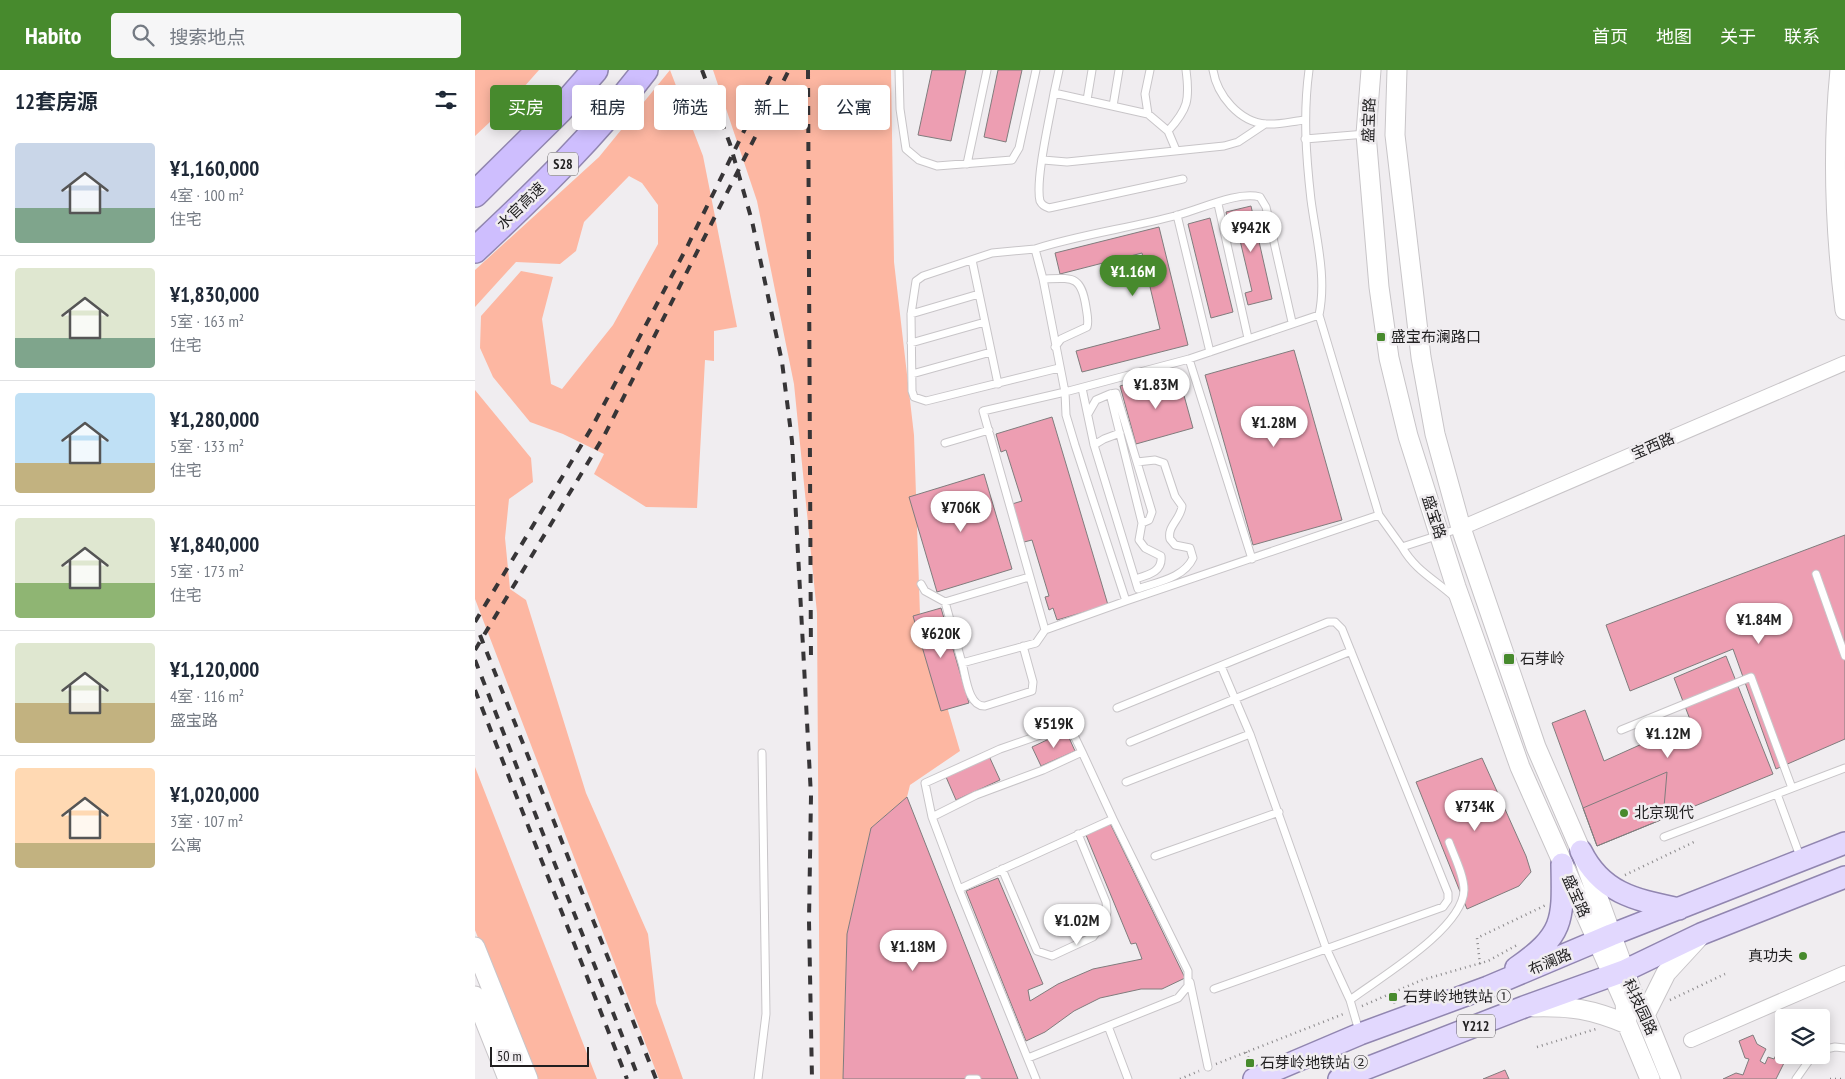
<!DOCTYPE html>
<html lang="zh">
<head>
<meta charset="utf-8">
<style>
  :root { --surface:#fff; --page:#f6f6f7; --text:#1f2937; --muted:#747a83; --line:#e0e1e3; --accent:#478a2d }
  body { margin:0; font-family:"PT Sans Narrow","Noto Sans SC",sans-serif; background:var(--page); color:var(--text); height:100vh; display:flex; flex-direction:column; font-size:19px; white-space:nowrap }
  * { box-sizing:border-box; margin:0 }
  p { font-size:16px; color:var(--muted) }
  .icon { flex:none; width:28px; height:28px; fill:none; stroke:currentColor; stroke-width:2; stroke-linecap:round; stroke-linejoin:round }
  .map { position:relative; flex:1; overflow:hidden }
  .drawer { display:flex; flex-direction:column; background:var(--surface); width:475px }
  .drawer>* { flex:none }
  .hud { position:absolute; left:15px; top:15px; width:475px; height:45px; display:flex; gap:10px }
  .tools { position:absolute; left:1300px; top:939px; display:grid; gap:10px }
  .tools a { display:grid; place-items:center; width:55px; height:55px; border-radius:5px; background:var(--surface); box-shadow:0 2px 12px #0003; font-size:25px }
  .scale { position:absolute; left:15px; bottom:12px; width:99px; box-sizing:border-box; padding-left:5px; border:2px solid #201f20; border-top:0; font-size:14px; line-height:18px; white-space:nowrap; color:#201f20; -webkit-text-stroke:4px #f0edf0; paint-order:stroke }
  .price { position:absolute; translate:-50% -42px; padding:0 11px; border-radius:18px; background:#fff; color:#222; font-size:16px; line-height:32px; filter:drop-shadow(0 1px 2px #0008) }
  .price::after { content:''; position:absolute; left:50%; top:30px; width:15px; height:11px; margin-left:-8px; background:inherit; clip-path:polygon(0 0,100% 0,50% 100%) }
  .price.on { background:var(--accent); color:#fff }
  ul { padding:0; list-style:none }
  li { display:flex; align-items:center; gap:15px; height:125px; padding:0 15px }
  li+li { border-top:1px solid var(--line) }
  li span { display:grid; place-items:center; flex:none; width:140px; height:100px; border-radius:5px; color:#555 }
  li>.icon { margin-inline-start:auto }
  span .icon { width:60px; height:60px; fill:#fffc; stroke-width:1 }
  li b { font-size:21px }
  h2 { display:flex; justify-content:space-between; align-items:center; height:60px; padding:0 15px; font-size:21px }
  .tag { padding:0 18px; border-radius:5px; background:var(--surface); box-shadow:0 2px 12px #0003; font-size:18px; line-height:45px }
  .tag.on { background:var(--accent); color:#fff }
  header { display:flex; align-items:center; gap:30px; box-sizing:border-box; height:70px; padding:0 25px; background:var(--accent); color:#fff }
  header strong { font-size:24px }
  nav { display:flex; gap:28px; margin-inline-start:auto; font-size:18px }
  .search { width:350px; height:45px; background:var(--page); display:flex; align-items:center; gap:12px; box-sizing:border-box; padding:0 18px; border-radius:5px; color:var(--muted); font-size:19px }
  main { display:flex; flex:1; min-height:0 }
  .map>svg:first-child { display:block }
  .green { fill:#fdb7a2 }
  .building { fill:#ed9eb2; stroke:#807c7d }
  .lines { fill:none; stroke-linecap:round; stroke-linejoin:round }
  .lane-casing { stroke:#c8c5c8; stroke-width:9 }
  .street-casing { stroke:#c8c5c8; stroke-width:16 }
  .secondary-casing { stroke:#c8c5c8; stroke-width:21 }
  .primary-casing { stroke:#9186b0; stroke-width:24 }
  .highway-casing { stroke:#9186b0; stroke-width:28 }
  .path { stroke:#8a888a; stroke-width:2.5; stroke-dasharray:1 4; stroke-linecap:butt }
  .lane { stroke:#fff; stroke-width:7 }
  .street { stroke:#fff; stroke-width:14 }
  .secondary { stroke:#fff; stroke-width:19 }
  .primary { stroke:#e2d8fe; stroke-width:21 }
  .highway { stroke:#cebefe; stroke-width:25 }
  .rail { stroke:#373537; stroke-width:4; stroke-dasharray:9 9; stroke-linecap:butt }
  .poi-dot { fill:#478a2d; stroke:#f0edf0; stroke-width:2 }
  .labels { text-anchor:middle; stroke-width:5; stroke-linejoin:round; paint-order:stroke }
  .shield { fill:#f0edf0; stroke:#5e5d5e; stroke-width:1 }
  .shield-label { font-size:14px; font-weight:bold; fill:#201f20 }
  .street-label { font-size:15px; fill:#201f20; stroke:#f0edf0 }
  .poi-label { font-size:15px; fill:#201f20; stroke:#f0edf0; text-anchor:start }
</style>
</head>
<body>
<header>
<strong>Habito</strong>
<div class="search"><svg class="icon" aria-label="search" viewBox="0 0 24 24"><circle cx="10" cy="10" r="6"/><path d="M15 15l6 6"/></svg>搜索地点</div>
<nav><a>首页</a><a>地图</a><a>关于</a><a>联系</a></nav>
</header>
<main>
<section class="drawer">
<h2>12套房源<svg class="icon" aria-label="filters" viewBox="0 0 24 24"><path d="M4 7h16M4 17h16"/><circle cx="9" cy="7" r="2"/><circle cx="15" cy="17" r="2"/></svg></h2>
<ul>
<li><span style="background:linear-gradient(#c9d6e8 65%,#7fa58c 0)"><svg class="icon" aria-label="home" viewBox="0 0 24 24"><path d="M3 11l9-7 9 7M6 9v11h12V9"/></svg></span><div><b>¥1,160,000</b><p>4室 · 100 m²</p><p>住宅</p></div></li>
<li><span style="background:linear-gradient(#dfe7d0 70%,#7fa58c 0)"><svg class="icon" aria-label="home" viewBox="0 0 24 24"><path d="M3 11l9-7 9 7M6 9v11h12V9"/></svg></span><div><b>¥1,830,000</b><p>5室 · 163 m²</p><p>住宅</p></div></li>
<li><span style="background:linear-gradient(#bfe0f5 70%,#c2b280 0)"><svg class="icon" aria-label="home" viewBox="0 0 24 24"><path d="M3 11l9-7 9 7M6 9v11h12V9"/></svg></span><div><b>¥1,280,000</b><p>5室 · 133 m²</p><p>住宅</p></div></li>
<li><span style="background:linear-gradient(#dfe7d0 65%,#8fb573 0)"><svg class="icon" aria-label="home" viewBox="0 0 24 24"><path d="M3 11l9-7 9 7M6 9v11h12V9"/></svg></span><div><b>¥1,840,000</b><p>5室 · 173 m²</p><p>住宅</p></div></li>
<li><span style="background:linear-gradient(#dfe7d0 60%,#c2b280 0)"><svg class="icon" aria-label="home" viewBox="0 0 24 24"><path d="M3 11l9-7 9 7M6 9v11h12V9"/></svg></span><div><b>¥1,120,000</b><p>4室 · 116 m²</p><p>盛宝路</p></div></li>
<li><span style="background:linear-gradient(#ffd9b3 75%,#c2b280 0)"><svg class="icon" aria-label="home" viewBox="0 0 24 24"><path d="M3 11l9-7 9 7M6 9v11h12V9"/></svg></span><div><b>¥1,020,000</b><p>3室 · 107 m²</p><p>公寓</p></div></li>
</ul>
</section>
<div class="map">
<svg width="1370" height="1009" viewBox="0 0 1370 1009">
  <rect width="100%" height="100%" fill="#f0edf0"/>
  <path class="green" d="M0,0H64L32,36L0,66Z
    M195,0L228,86L262,257L239,261V291L230,290L222,438L171,437L119,404L129,384L88,364L55,352L18,307L5,278L6,246L46,201L78,207L67,249L76,314L87,319L138,255L183,174V135L167,113L154,106L109,152L101,181L85,194L41,192L0,237V200L124,87Z
    M238,0H416L419,192L439,365L445,545L485,681L435,715L432,727L396,758L372,864L368,1009H345L342,543L319,314L282,131Z
    M0,320L56,388L58,412L34,429L30,468L35,519L51,530L111,723L173,864L181,933L208,1009H184L0,529Z
    M0,697L122,1009H58L0,860Z"/>
  <path class="building" d="M457,0H491L476,71L443,65Z
    M523,0H547L531,72L509,67Z
    M776,136L797,229L773,235L770,223L777,221L764,166L757,168L751,142Z
    M735,148L758,242L736,248L713,154Z
    M684,157L713,275L607,302L601,281L685,259L667,183L585,204L580,183Z
    M819,280L867,450L778,475L730,305Z
    M677,307L680,318L705,311L718,358L661,374L645,316Z
    M577,347L633,535L582,550L578,538L574,540L570,527L574,526L557,470L549,472L537,434L547,431L531,380L526,382L521,364Z
    M509,404L537,499L462,522L434,427Z
    M1370,465V669L1301,699L1258,579L1155,621L1131,555Z
    M466,538L494,633L466,641L438,546Z
    M1251,586L1298,704L1122,776L1077,653L1110,640L1129,691L1216,652L1199,608Z
    M591,661L600,681L566,696L557,677Z
    M514,686L525,710L481,730L471,707Z
    M1007,688L1051,786L1056,802L1044,816L992,839L941,712Z
    M1192,702L1188,749L1122,776L1108,738Z
    M432,727L543,1009H368L372,864L396,758Z
    M635,753L710,908L687,919H666L625,928L599,941L570,962L551,971L491,821L523,808L568,914L553,920L555,931L583,914L618,899L667,889L661,873L656,874L611,765Z
    M1278,965L1282,974L1291,979L1285,991L1290,994L1293,987L1299,989L1302,983L1312,987L1301,1009H1248L1261,1003L1268,1005L1274,989L1270,988L1264,971Z
    M1030,1000L1034,1009H1008Z"/>
  <g class="lines">
    <defs>
      <path id="lane" d="M424,0L425,39L431,79L444,90L462,96L537,90L544,78L561,0
        M738,0C742,25 764,52 791,54C804,55 818,51 830,50
        M834,0C828,44 831,86 836,130C841,168 852,207 844,245L904,445L927,477L986,458
        M579,23L584,0
        M612,30L617,0
        M638,36L644,0
        M673,44L670,24L675,0
        M693,61C713,39 715,30 711,0
        M830,69L891,64
        M701,80L693,61L673,44L579,23C575,47 560,110 565,131C567,135 569,136 574,138L708,109
        M568,90L592,92L749,76L763,72L790,54
        M492,94L512,0
        M743,134L773,268
        M702,145L735,282
        M560,179L517,183L448,206L441,211L436,244L437,321L439,327L451,331L584,298
        M497,190L523,314
        M568,209C598,208 606,205 611,237C612,244 614,251 612,257L586,269L580,277
        M436,244L504,224
        M844,245L714,289L590,322L591,345L600,375L651,531L904,445
        M436,273L510,252
        M714,289L777,489
        M437,304L516,282
        M607,318L619,375L663,519C682,512 709,508 718,488L715,478L700,475L695,469C692,456 706,449 707,436L700,426L689,393L680,390L662,392
        M635,324L641,323L677,442L674,450L667,453
        M613,344L621,330L635,324L667,453L664,470L670,478L686,486C688,502 673,505 660,509
        M470,373L514,360
        M619,375L629,369L645,363
        M927,477C940,500 959,509 978,526
        M1341,504L1370,586
        M446,514L450,521L470,532L487,593L561,573L570,560
        M651,531L570,560L508,341L590,322L568,209L560,179C607,164 656,158 703,145C726,139 763,121 785,127L791,137L817,252
        M470,532L554,507
        M487,593C491,606 493,637 510,636L557,621L558,612L548,576
        M746,596L775,664L851,878L875,930L884,961
        M642,638L853,552H860L867,559L973,823V830L968,837L739,919
        M1146,660L1276,607L1317,718
        M655,672L876,581
        M651,712L775,664
        M1302,724L1326,789
        M457,747L450,713L525,679L594,655L607,682
        M1189,767L1370,698
        M680,786L804,742
        M527,799L562,881L577,886L618,867L629,852L632,842L631,832L603,764
        M484,819L457,747L501,725L568,700L607,682L638,749
        M715,912L733,997
        M875,930C904,908 988,859 989,820C989,805 979,786 974,772
        M633,956L653,1009
        M1346,980L1360,977L1370,978
        M553,988L703,928L713,916V901L638,749L484,819L561,1009
        M283,1009L291,944L287,683
        M494,1009H502
        M1321,1009L1338,985"/>
      <path id="street" d="M986,458L1370,293
        M1216,970L1370,903"/>
      <path id="secondary" d="M896,0L891,64L904,217L914,288L933,366L981,517L1045,697L1150,933L1152,954L1175,1009
        M922,0L920,65L946,287L960,364L986,458L1061,677L1106,781L1159,927L1170,945L1196,1009
        M1365,0C1357,80 1360,160 1370,240
        M0,877L53,1009
        M0,926L33,1009
        M1058,937C1096,936 1116,939 1152,954
        M1170,945L1191,903L1226,865"/>
      <path id="primary" d="M1106,781C1127,824 1162,830 1204,839
        M1041,898C1090,864 1088,850 1087,794
        M779,1009L885,964L1013,917L1136,865L1370,773
        M864,1009L1049,937L1149,901L1226,864L1370,807"/>
      <path id="highway" d="M0,124L85,40L120,0
        M0,180C60,124 120,66 170,0"/>
    </defs>
    <use href="#lane" class="lane-casing"/>
    <use href="#street" class="street-casing"/>
    <use href="#secondary" class="secondary-casing"/>
    <use href="#primary" class="primary-casing"/>
    <use href="#highway" class="highway-casing"/>
    <path class="path" d="M1150,805L1219,772
      M1005,894L1002,868L1071,835
      M916,923L920,934
      M1195,930L1250,904
      M887,936L947,910L1013,891L1042,875
      M1062,977L1121,959
      M771,982L775,992
      M741,994L871,943
      M705,1009L724,1001
      M1355,1009H1366"/>
    <use href="#lane" class="lane"/>
    <use href="#street" class="street"/>
    <use href="#secondary" class="secondary"/>
    <use href="#primary" class="primary"/>
    <use href="#highway" class="highway"/>
    <path class="rail" d="M227,0L255,74L277,151L307,292L317,371L336,726L334,851L337,1009
      M333,0L336,594
      M0,552L116,359L212,177L299,0
      M5,565L181,1009
      M0,580L129,366L314,0
      M0,590L164,1009
      M0,620L152,1009"/>
  </g>
  <g class="poi-dot">
    <rect x="901" y="262" width="10" height="10" rx="2.5"/>
    <rect x="1028" y="583" width="12" height="12" rx="2.5"/>
    <circle cx="1149" cy="743" r="5"/>
    <circle cx="1328" cy="886" r="5"/>
    <rect x="913" y="922" width="10" height="10" rx="2.5"/>
    <rect x="770" y="988" width="10" height="10" rx="2.5"/>
  </g>
  <g class="labels">
    <g class="shield">
      <rect x="73" y="82.5" width="30" height="23" rx="4"/>
      <rect x="982" y="944.5" width="38" height="23" rx="4"/>
    </g>
    <g class="shield-label">
      <text x="88" y="99">S28</text>
      <text x="1001" y="961">Y212</text>
    </g>
    <g class="street-label">
      <text transform="translate(894 50) rotate(-88)" y="5">盛宝路</text>
      <text transform="translate(46 136) rotate(-44)" y="5">水官高速</text>
      <text transform="translate(1178 376) rotate(-23)" y="5">宝西路</text>
      <text transform="translate(959 447) rotate(72)" y="5">盛宝路</text>
      <text transform="translate(1101 826) rotate(66)" y="5">盛宝路</text>
      <text transform="translate(1075 892) rotate(-23)" y="5">布澜路</text>
      <text transform="translate(1165 937) rotate(65)" y="5">科技园路</text>
    </g>
    <g class="poi-label">
      <text x="916" y="272">盛宝布澜路口</text>
      <text x="1045" y="594">石芽岭</text>
      <text x="1159" y="748">北京现代</text>
      <text x="1318" y="891" text-anchor="end">真功夫</text>
      <text x="928" y="932">石芽岭地铁站 ①</text>
      <text x="785" y="998">石芽岭地铁站 ②</text>
    </g>
  </g>
</svg>
<div class="tools">
<a><svg class="icon" aria-label="layers" viewBox="0 0 24 24"><path d="M12 4l9 5-9 5-9-5zM3 14l9 5 9-5"/></svg></a>
</div>
<div class="scale">50 m</div>
<b class="price" style="left:776px;top:183px">¥942K</b>
<b class="price on" style="left:658px;top:227px">¥1.16M</b>
<b class="price" style="left:681px;top:340px">¥1.83M</b>
<b class="price" style="left:799px;top:378px">¥1.28M</b>
<b class="price" style="left:486px;top:463px">¥706K</b>
<b class="price" style="left:1284px;top:575px">¥1.84M</b>
<b class="price" style="left:466px;top:589px">¥620K</b>
<b class="price" style="left:579px;top:679px">¥519K</b>
<b class="price" style="left:1193px;top:689px">¥1.12M</b>
<b class="price" style="left:1000px;top:762px">¥734K</b>
<b class="price" style="left:602px;top:876px">¥1.02M</b>
<b class="price" style="left:438px;top:902px">¥1.18M</b>
<div class="hud">
<a class="tag on">买房</a>
<a class="tag">租房</a>
<a class="tag">筛选</a>
<a class="tag">新上</a>
<a class="tag">公寓</a>
</div>
</div>
</main>
</body>
</html>
